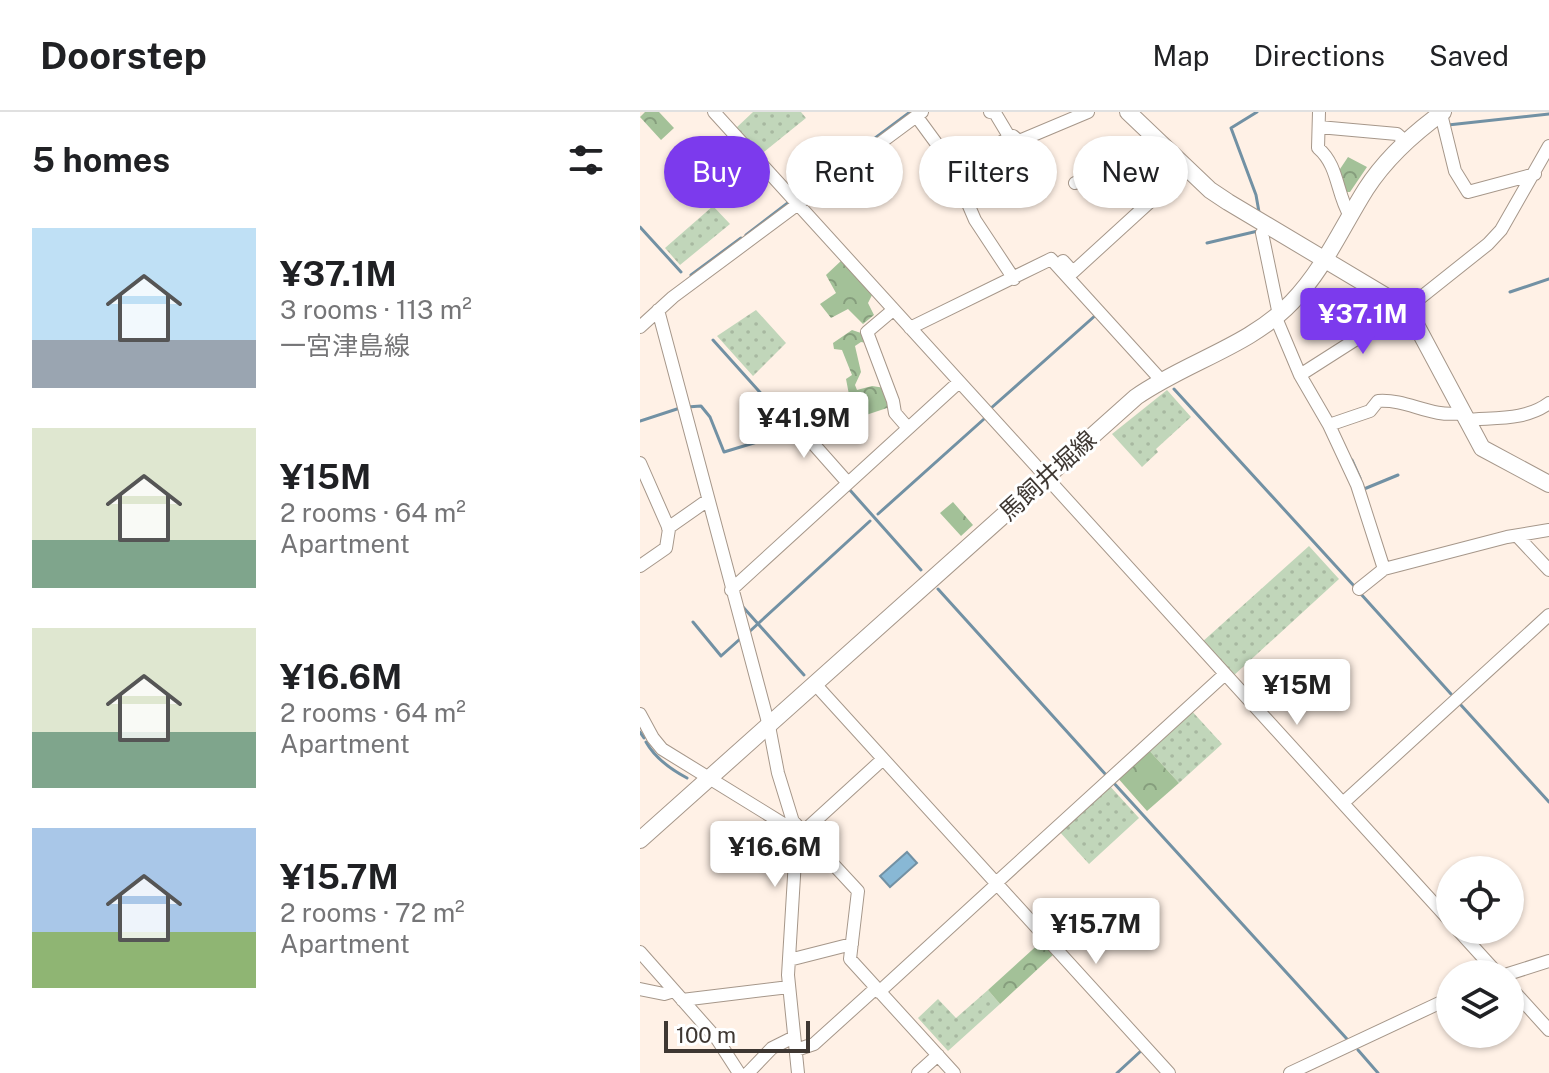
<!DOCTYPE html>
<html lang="en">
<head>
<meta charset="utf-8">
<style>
  :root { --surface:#fff; --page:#f2f2f2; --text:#202124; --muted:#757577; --line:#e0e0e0; --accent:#7c3aed }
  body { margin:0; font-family:"Public Sans","Noto Sans JP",sans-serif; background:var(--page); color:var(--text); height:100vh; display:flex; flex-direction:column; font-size:30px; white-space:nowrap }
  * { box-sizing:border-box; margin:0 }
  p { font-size:26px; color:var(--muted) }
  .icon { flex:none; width:44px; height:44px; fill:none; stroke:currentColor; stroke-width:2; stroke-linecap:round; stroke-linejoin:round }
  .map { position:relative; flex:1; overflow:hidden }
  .sheet { display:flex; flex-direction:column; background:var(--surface); width:640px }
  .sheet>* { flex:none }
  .hud { position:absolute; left:24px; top:24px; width:760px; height:72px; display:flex; gap:16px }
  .controls { position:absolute; left:796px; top:744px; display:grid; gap:16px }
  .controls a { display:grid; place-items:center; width:88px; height:88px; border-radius:50%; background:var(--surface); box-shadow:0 2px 6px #0004; font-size:40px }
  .scale { position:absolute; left:24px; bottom:20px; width:146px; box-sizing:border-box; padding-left:8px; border:4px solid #3e3732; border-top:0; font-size:22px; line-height:28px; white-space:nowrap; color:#3e3732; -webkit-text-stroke:6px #fff; paint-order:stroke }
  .price { position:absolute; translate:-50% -68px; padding:0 18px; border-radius:8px; background:#fff; color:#222; font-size:26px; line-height:52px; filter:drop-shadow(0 2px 4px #0008) }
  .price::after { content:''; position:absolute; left:50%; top:48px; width:24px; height:18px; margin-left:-12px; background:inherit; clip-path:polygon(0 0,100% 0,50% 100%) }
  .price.active { background:var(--accent); color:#fff }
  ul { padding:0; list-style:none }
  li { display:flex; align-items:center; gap:24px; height:200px; padding:0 32px }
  li span { display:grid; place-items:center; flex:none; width:224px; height:160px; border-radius:0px; color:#555 }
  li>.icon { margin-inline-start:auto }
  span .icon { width:96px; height:96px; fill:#fffc; stroke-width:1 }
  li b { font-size:34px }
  h2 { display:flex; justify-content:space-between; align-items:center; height:96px; padding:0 32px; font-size:34px }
  .pill { padding:0 28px; border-radius:36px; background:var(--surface); box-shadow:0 2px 6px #0004; font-size:28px; line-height:72px }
  .pill.active { background:var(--accent); color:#fff }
  header { display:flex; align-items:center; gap:48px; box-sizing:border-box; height:112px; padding:0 40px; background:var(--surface); border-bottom:2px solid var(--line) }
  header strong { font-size:38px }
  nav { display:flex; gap:44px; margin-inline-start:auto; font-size:28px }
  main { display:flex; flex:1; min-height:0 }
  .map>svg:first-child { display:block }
  .grass { fill:url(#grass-dots) }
  .forest { fill:url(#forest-crowns) }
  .water { fill:#88b8d5; stroke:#7291a4; stroke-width:2 }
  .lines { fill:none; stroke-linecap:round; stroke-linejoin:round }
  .stream { stroke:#7291a4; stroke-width:3 }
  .minor-casing { stroke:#a6978a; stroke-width:14 }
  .major-casing { stroke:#a6978a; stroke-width:18 }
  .minor { stroke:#fff; stroke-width:12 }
  .major { stroke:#fff; stroke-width:16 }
  .labels { text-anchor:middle; stroke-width:6; stroke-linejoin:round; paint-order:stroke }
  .street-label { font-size:24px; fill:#3e3732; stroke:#fff }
</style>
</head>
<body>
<header>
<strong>Doorstep</strong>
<nav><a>Map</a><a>Directions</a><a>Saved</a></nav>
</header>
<main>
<section class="sheet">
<h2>5 homes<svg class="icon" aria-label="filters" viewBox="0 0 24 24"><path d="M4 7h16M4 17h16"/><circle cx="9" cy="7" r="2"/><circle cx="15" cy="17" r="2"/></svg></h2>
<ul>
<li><span style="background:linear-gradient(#bfe0f5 70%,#9aa5b1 0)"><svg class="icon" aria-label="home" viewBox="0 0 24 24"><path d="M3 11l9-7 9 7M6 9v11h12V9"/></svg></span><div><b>¥37.1M</b><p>3 rooms · 113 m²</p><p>一宮津島線</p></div></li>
<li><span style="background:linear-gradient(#dfe7d0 70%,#7fa58c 0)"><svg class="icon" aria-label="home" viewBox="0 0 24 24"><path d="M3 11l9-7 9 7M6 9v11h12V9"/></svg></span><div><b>¥15M</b><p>2 rooms · 64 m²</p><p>Apartment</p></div></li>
<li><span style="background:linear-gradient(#dfe7d0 65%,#7fa58c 0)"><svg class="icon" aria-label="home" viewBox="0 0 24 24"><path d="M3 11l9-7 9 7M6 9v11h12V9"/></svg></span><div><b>¥16.6M</b><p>2 rooms · 64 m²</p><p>Apartment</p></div></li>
<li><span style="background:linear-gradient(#a9c7e8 65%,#8fb573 0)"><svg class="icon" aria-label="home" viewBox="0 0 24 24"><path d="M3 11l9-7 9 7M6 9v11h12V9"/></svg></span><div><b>¥15.7M</b><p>2 rooms · 72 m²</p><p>Apartment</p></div></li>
</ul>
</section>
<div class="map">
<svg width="909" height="961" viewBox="0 0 909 961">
  <defs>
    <pattern id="grass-dots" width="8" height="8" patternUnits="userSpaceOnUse" patternTransform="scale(2)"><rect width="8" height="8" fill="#c1d6ba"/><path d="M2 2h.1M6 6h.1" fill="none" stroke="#a7b8a0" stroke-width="1.8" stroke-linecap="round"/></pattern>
    <pattern id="forest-crowns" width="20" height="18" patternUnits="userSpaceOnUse" patternTransform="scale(2)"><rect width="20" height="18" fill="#a3c198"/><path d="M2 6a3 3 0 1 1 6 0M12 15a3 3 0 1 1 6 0" fill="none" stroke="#869e7d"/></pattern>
  </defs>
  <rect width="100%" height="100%" fill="#fff1e6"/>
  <path class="grass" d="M113,0H161L166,6L119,44L95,17Z
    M73,94L90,112L40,153L25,136Z
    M116,198L146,231L113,264L77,224Z
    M527,278L551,305L516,337L518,340L502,355L472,322Z
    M669,434L699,467L592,565L561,531Z
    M550,597L582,632L539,671L507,636Z
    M468,672L499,706L449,752L418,718Z
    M348,878L360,892L308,939L278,906L298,887L316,906Z"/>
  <path class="forest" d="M5,0H19L34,16L21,28L0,5Z
    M708,45L727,55L710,80H702L698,60Z
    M203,147L233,181L228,191L234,203L223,212L208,197L191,206L180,192L196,181L186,163Z
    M212,218L221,221L227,231L221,230L215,234L221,260L215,273L217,278L232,274L245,276L250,292L247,296L220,305L215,293H211L206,267L212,263L202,238L194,237L193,231Z
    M313,390L333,413L321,424L300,401Z
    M507,636L539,671L507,699L476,664Z
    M402,829L414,842L360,892L348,878Z"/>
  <path class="water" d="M267,740L277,751L250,775L240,764Z"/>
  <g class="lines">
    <path class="stream" d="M617,0L591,16L616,83L619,100
      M808,13L909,2
      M156,85L270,0
      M0,115L41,160
      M106,123L149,90
      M567,131L618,119
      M51,163L101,126
      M870,180L909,167
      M73,228L143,306
      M534,277L715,475
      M47,295L61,294L70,305L84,340L127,327H146
      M350,297L457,202
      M0,309L40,296
      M712,348L720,366
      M209,377L281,458
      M724,377L758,363
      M238,402L344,307
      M298,477L467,664
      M720,481L811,582
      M103,495L164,563
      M53,510L81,544L100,527
      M109,520L230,409
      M820,592L909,690
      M0,620L4,626
      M6,630C15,646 32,658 47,666
      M472,669L707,927
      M718,938L738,961
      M477,961L502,938"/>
    <defs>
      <path id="minor" d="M74,0L810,809
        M350,0L355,1L370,26
        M679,0L678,36C699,54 696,81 710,104
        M801,2L815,59L828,80L895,62
        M277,5L310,50L335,108L374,167
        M679,15L757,22L766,30
        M312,56L373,24L379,29L448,0
        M435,71C465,59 491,47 516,27
        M629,115L622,121L639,203
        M423,149L433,160L547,56
        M18,198L129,614L138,661L154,713L155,748L148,863L158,961
        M253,198L227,220L253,289L255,301L268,316
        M765,198L848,132L861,118L909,34
        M636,206L660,263L689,313L717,373L744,457L867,425L909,418
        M0,215L33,185L282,0
        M270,216L411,147L521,268
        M660,263L729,219L759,192
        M146,301L208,371
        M825,308C854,305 885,309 909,291
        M689,313L730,299L738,289C769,287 789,306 822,301
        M0,351L29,417L26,436L0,454
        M28,416L68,388
        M878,425L909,458
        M719,477L744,457
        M91,478L319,270
        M175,572L529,961
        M0,602L13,626L22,637L155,719
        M703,691L909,503
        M153,709L218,779L210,847L314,961
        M163,720L243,647
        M356,771L585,562
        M818,818L858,862
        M0,840L77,927L99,961
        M149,848L212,832
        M868,862L909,849
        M870,875L909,918
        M0,877L24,882L34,879
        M239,880L357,772
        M42,888L149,875
        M156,938L174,932L236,876
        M108,961L132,936L154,925
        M278,961L298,943
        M650,961L810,886"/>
      <path id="major" d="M488,0L570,78L588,90L759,192L773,207L842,336L909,372
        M0,728L496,285C546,250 610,234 652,190C684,157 702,115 726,77C746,46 774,21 803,0"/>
    </defs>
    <use href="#minor" class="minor-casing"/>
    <use href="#major" class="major-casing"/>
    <use href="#minor" class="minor"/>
    <use href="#major" class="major"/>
  </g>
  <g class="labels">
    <g class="street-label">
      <text transform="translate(408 364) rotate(-42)" y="8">馬飼井堀線</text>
    </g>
  </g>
</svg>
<div class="controls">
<a><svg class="icon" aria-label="locate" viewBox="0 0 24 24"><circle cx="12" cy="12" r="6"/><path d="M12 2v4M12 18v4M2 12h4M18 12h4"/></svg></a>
<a><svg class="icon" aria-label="layers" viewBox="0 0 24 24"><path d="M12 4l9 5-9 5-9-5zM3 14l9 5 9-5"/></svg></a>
</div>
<div class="scale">100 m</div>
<b class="price active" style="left:723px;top:244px">¥37.1M</b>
<b class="price" style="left:164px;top:348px">¥41.9M</b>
<b class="price" style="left:657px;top:615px">¥15M</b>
<b class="price" style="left:135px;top:777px">¥16.6M</b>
<b class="price" style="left:456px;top:854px">¥15.7M</b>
<div class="hud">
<a class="pill active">Buy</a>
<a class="pill">Rent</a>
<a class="pill">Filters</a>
<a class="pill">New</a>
</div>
</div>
</main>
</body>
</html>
